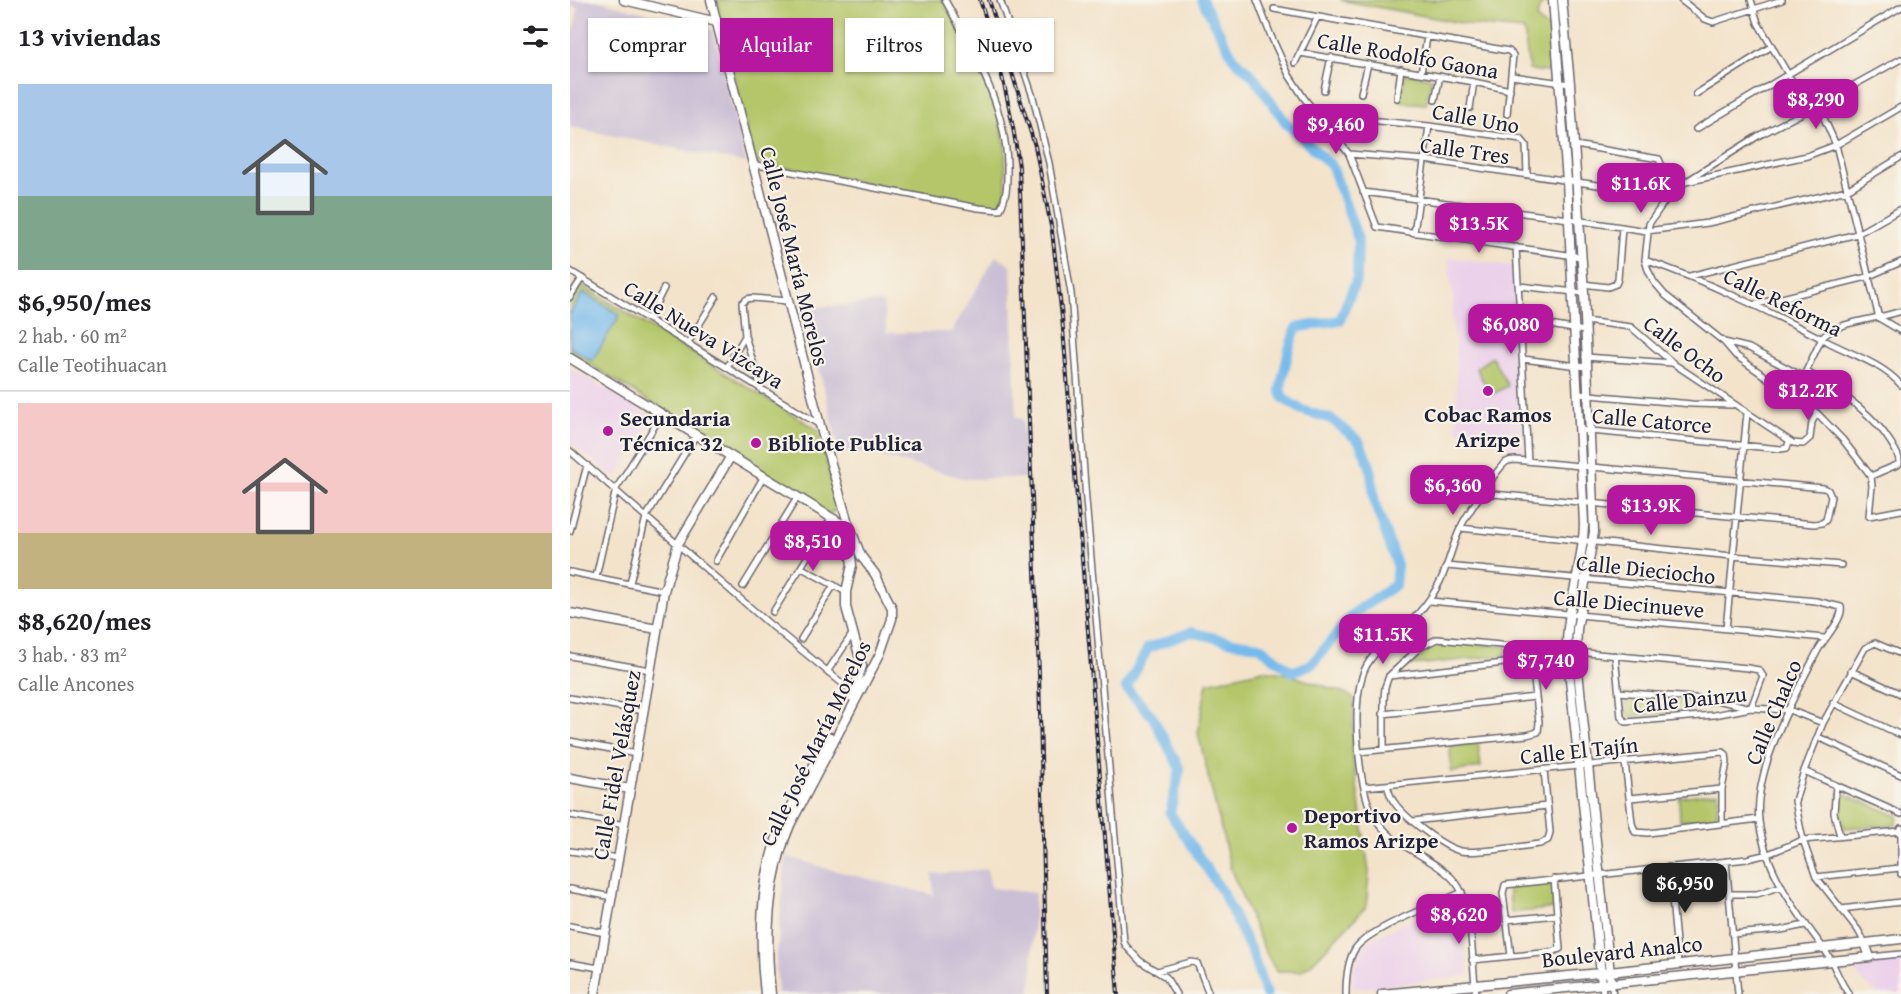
<!DOCTYPE html>
<html lang="es">
<head>
<meta charset="utf-8">
<style>
  :root { --surface:#fff; --page:#f2f2f2; --text:#202124; --muted:#757577; --line:#e0e0e0; --accent:#b5179e }
  body { margin:0; font-family:"Gentium Book Plus",serif; background:var(--page); color:var(--text); height:100vh; display:flex; flex-direction:column; font-size:22px; white-space:nowrap }
  * { box-sizing:border-box; margin:0 }
  p { font-size:20px; color:var(--muted) }
  .icon { flex:none; width:33px; height:33px; fill:none; stroke:currentColor; stroke-width:2; stroke-linecap:round; stroke-linejoin:round }
  .map { position:relative; flex:1; overflow:hidden }
  .details { display:flex; flex-direction:column; background:var(--surface); width:570px }
  .details>* { flex:none }
  .guide { position:absolute; left:18px; top:18px; width:570px; height:54px; display:flex; gap:12px }
  .price { position:absolute; translate:-50% -51px; padding:0 14px; border-radius:12px; background:var(--accent); color:#fff; font-size:20px; line-height:39px; filter:drop-shadow(0 2px 3px #0008) }
  .price::after { content:''; position:absolute; left:50%; top:36px; width:18px; height:14px; margin-left:-9px; background:inherit; clip-path:polygon(0 0,100% 0,50% 100%) }
  .price.current { background:#222; color:#fff }
  ul { padding:0; list-style:none }
  li { display:grid; align-content:center; gap:12px; height:318px; padding:0 18px }
  li+li { border-top:2px solid var(--line) }
  li span { display:grid; place-items:center; height:186px; border-radius:0px; color:#555 }
  li>.icon { margin-inline-start:auto }
  span .icon { width:108px; height:108px; fill:#fffc; stroke-width:1 }
  li b { font-size:26px }
  h2 { display:flex; justify-content:space-between; align-items:center; height:72px; padding:0 18px; font-size:26px }
  .chip { padding:0 21px; border-radius:0px; background:var(--surface); box-shadow:0 2px 4px #0004; font-size:21px; line-height:54px }
  .chip.current { background:var(--accent); color:#fff }
  main { display:flex; flex:1; min-height:0 }
  .map>svg:first-child { display:block }
  .built { fill:#ecd1ea }
  .industrial { fill:#cbbfd5 }
  .green { fill:#b4c669; stroke:#6b7452; stroke-width:1.5 }
  .water { fill:#76baec; stroke:#4c6e94; stroke-width:1.5 }
  .lines { fill:none; stroke-linecap:round; stroke-linejoin:round }
  .river { stroke:#76baec; stroke-width:10 }
  .street-casing { stroke:#6b666d; stroke-width:8 }
  .secondary-casing { stroke:#6b666d; stroke-width:11 }
  .street { stroke:#fff; stroke-width:5 }
  .secondary { stroke:#fff; stroke-width:8 }
  .rail-casing { stroke:#22223b; stroke-width:4 }
  .rail { stroke:#f7f3e8; stroke-width:1.5; stroke-dasharray:4.5; stroke-linecap:butt }
  .poi-dot { fill:#b5179e; stroke:#f7f3e8; stroke-width:2 }
  .labels { text-anchor:middle; stroke-width:4.5; stroke-linejoin:round; paint-order:stroke }
  .street-label { font-size:22px; fill:#22223b; stroke:#f7f3e8 }
  .poi-label { font-size:22px; font-weight:bold; fill:#22223b; stroke:#f7f3e8; text-anchor:start }
</style>
</head>
<body>
<main>
<section class="details">
<h2>13 viviendas<svg class="icon" aria-label="filters" viewBox="0 0 24 24"><path d="M4 7h16M4 17h16"/><circle cx="9" cy="7" r="2"/><circle cx="15" cy="17" r="2"/></svg></h2>
<ul>
<li><span style="background:linear-gradient(#a9c7e8 60%,#7fa58c 0)"><svg class="icon" aria-label="home" viewBox="0 0 24 24"><path d="M3 11l9-7 9 7M6 9v11h12V9"/></svg></span><div><b>$6,950/mes</b><p>2 hab. · 60 m²</p><p>Calle Teotihuacan</p></div></li>
<li><span style="background:linear-gradient(#f6c9c9 70%,#c2b280 0)"><svg class="icon" aria-label="home" viewBox="0 0 24 24"><path d="M3 11l9-7 9 7M6 9v11h12V9"/></svg></span><div><b>$8,620/mes</b><p>3 hab. · 83 m²</p><p>Calle Ancones</p></div></li>
</ul>
</section>
<div class="map">
<svg width="1331" height="994" viewBox="0 0 1331 994">
  <rect width="100%" height="100%" fill="#f7f3e8"/>
  <filter id="ink" filterUnits="userSpaceOnUse"><feTurbulence type="fractalNoise" baseFrequency=".0167" numOctaves="2"/><feDisplacementMap in="SourceGraphic" scale="12" xChannelSelector="R" yChannelSelector="G"/><feConvolveMatrix kernelMatrix="1 2 1 2 8 2 1 2 1" color-interpolation-filters="sRGB"/></filter>
  <filter id="wash" filterUnits="userSpaceOnUse"><feTurbulence type="fractalNoise" baseFrequency=".008" numOctaves="4" result="noise"/><feDisplacementMap in="SourceGraphic" scale="24" xChannelSelector="R" yChannelSelector="G"/><feGaussianBlur stdDeviation="1.35" result="paint"/><feColorMatrix in="noise" values="0 0 0 0 0 0 0 0 0 0 0 0 0 0 0 0 0 1.4 0 .05"/><feComposite in="paint" operator="in"/></filter>
  <g filter="url(#wash)">
    <rect width="100%" height="100%" fill="#f3e3ca"/>
    <path class="built" d="M878,257L943,266L953,451L887,431L886,350L882,318L883,300Z
      M0,367L84,418L46,478L0,443Z
      M889,900L899,976L783,989V969L796,942L844,918Z
      M1331,958V994H1309L1290,979L1283,962Z"/>
    <path class="industrial" d="M0,0H25L143,30L176,163L0,127V50L8,8L0,6Z
      M426,256L441,266L446,417L453,420L455,478L396,479L307,455L269,451L235,308L313,302L317,333L381,332Z
      M216,856L258,869L364,895L362,874L417,869L421,888L465,893L461,994H208L206,964Z"/>
    <path class="green" d="M147,0H373L412,74L428,113L435,143L436,191L429,208L184,162Z
      M770,0H976L969,8L967,19L972,24L980,28L986,73L959,70L954,30L902,25Z
      M835,74L862,78L856,104L830,102Z
      M9,286H13L248,430L267,500V507L264,512L257,513L0,352V302Z
      M922,357L938,386L921,395L906,368Z
      M865,641L958,648L957,653L836,666L833,663Z
      M693,670L714,673L775,693L784,699L782,751L799,872L796,907L741,964L731,971H706L694,949L661,870L628,733L637,683Z
      M1055,694L1142,702L1154,704L1152,707L1057,717Z
      M908,743L911,767L881,772L880,746Z
      M1148,792L1147,817L1110,821L1109,797Z
      M1269,792L1328,816L1326,825L1274,828L1268,809Z
      M983,881L985,908L941,913L938,886Z"/>
    <path class="water" d="M13,292L50,315L22,361L0,347V314Z"/>
    <g class="lines">
      <path class="river" d="M632,0L664,59L683,76L716,123L762,166L788,239L787,278L770,320L726,328L719,349L710,390L714,399L732,410L761,419L789,441L800,466L805,504L827,565L825,585L784,613L742,664L722,672L689,646L662,642L621,632L578,648L556,688L582,716L610,769L600,813L653,893L682,953L696,994"/>
    </g>
  </g>
  <g filter="url(#ink)">
    <g class="lines">
      <defs>
        <path id="street" d="M430,0L463,97L479,163L501,293L516,500L554,942L556,946L570,961L596,977L606,994
          M687,0L701,36L719,75L734,98L779,154L807,227L1011,257
          M1111,0L1135,19L1143,22L1212,0
          M1181,0L1188,23L1239,110
          M704,9L939,51L943,55L937,114
          M730,53L904,82L940,90
          M725,63L747,18
          M851,73L857,37
          M942,76L1000,84
          M754,90L761,57
          M791,93L798,64
          M1126,94L1202,46
          M827,98L831,69
          M865,100L870,76
          M1248,105L1266,145L1309,318L1331,331
          M1331,107L1266,145L1237,156L1116,182L1108,186L1092,205L1079,224L1075,260L1078,270L1084,282L1095,295L1154,342L1165,355L1247,413L1273,440L1301,476L1302,486L1299,516L1331,510
          M900,108L904,82
          M748,115L859,126L951,139L956,145L957,175
          M1126,129L1331,7
          M779,154L855,160L1062,190L1071,185L1091,164L1089,159L1005,145
          M182,164L408,208L430,210C438,194 437,182 437,165C436,104 403,52 375,0
          M1117,181L1188,136L1248,105L1331,59
          M793,192L999,219L1077,231L1138,223L1277,190L1331,157
          M844,233L859,126
          M946,247L958,461
          M1075,260C1139,282 1200,312 1260,343C1284,355 1314,365 1331,385
          M0,271L250,425
          M1120,276L1287,234L1331,209
          M1013,284L1038,287L1046,284L1048,279L1052,227
          M949,286L1014,293
          M0,297L12,278
          M1183,305L1297,277L1331,262
          M79,318L94,288
          M950,320L1015,331
          M1015,321L1061,327L1104,364L1223,443L1233,444L1240,438L1242,422L1247,413
          M1154,342L1179,348L1234,377
          M118,343L146,297
          M1015,357L1102,363
          M953,359L1016,367
          M157,367L175,336
          M1236,371C1268,392 1301,410 1321,443C1325,450 1330,456 1329,464L1301,476
          M192,391L175,336L172,303L177,299L182,298L218,301
          M1008,394L1122,404L1162,405
          M1224,396L1252,338C1268,320 1308,320 1331,311
          M1010,430L1211,449L1217,448L1219,442
          M0,451L197,622L284,693
          M890,528L1162,556L1271,565
          M0,531L17,465
          M146,561L194,476
          M877,566L1246,601L1271,607C1274,618 1254,639 1248,650C1225,695 1183,770 1189,821C1195,869 1224,909 1252,946C1264,961 1268,980 1279,994
          M232,568L276,592
          M0,572L94,591
          M26,577L46,489L92,414
          M60,583L76,517L126,435
          M173,586L227,498
          M860,601L1254,638
          M203,612L261,519
          M1156,629L1177,413
          M231,639L264,585
          M1045,655L1051,717L1056,722L1144,715L1181,708L1219,710L1253,723
          M0,656L80,670
          M1281,671L1331,694
          M257,672L283,633
          M819,676L961,660
          M0,698L74,711
          M1263,703L1331,735
          M813,714L965,697
          M1248,737L1331,775
          M0,741L66,754
          M814,749V699L815,687L819,676L849,648L867,639L1178,668L1189,670L1193,676L1181,708L1147,700L1049,692
          M789,752L957,735L968,732L969,722L960,647
          M1055,762L1062,823L1065,832L1078,833L1189,819
          M1234,771L1331,814
          M817,785C819,791 820,797 824,802C834,817 874,848 891,851C907,854 952,846 970,844L978,840L980,832L974,770
          M1266,786L1264,813L1270,836
          M794,787L1153,752L1156,754L1157,762L1152,789V823
          M1060,798L1152,789
          M0,815L55,825
          M843,821L977,806
          M1331,828V874
          M0,851L48,858
          M1156,861L1168,994
          M1099,867L1108,964
          M1246,877L1330,868
          M0,889L42,897
          M1159,894H1187L1212,886
          M1271,909L1331,902
          M936,920L987,915
          M0,926L35,933
          M1162,934L1211,930L1235,925
          M1295,943L1288,930L1246,877L1233,840L1225,801L1234,771L1253,723L1295,648L1305,643L1331,654
          M941,956L933,893L935,885L1177,859L1198,854L1233,840L1330,831
          M1300,957L1331,954
          M902,960L982,952L990,949L984,879
          M0,963L29,968
          M587,971L621,962L627,963L639,994
          M1041,983L1043,994
          M1032,984L1033,994
          M776,994C776,980 778,960 785,949C799,928 867,904 892,892
          M906,994C902,965 903,911 889,887C877,867 843,853 824,839C816,832 808,824 803,815C788,785 782,709 792,677C798,654 819,642 836,626C854,609 868,591 876,567C881,555 884,541 890,529C894,518 928,468 936,462C940,460 941,460 945,460L1254,488L1258,490L1261,497L1256,520L1252,523L1244,524L912,493"/>
        <path id="secondary" d="M54,0L147,22
          M141,0L250,425L277,520L291,556L305,574L322,608V619L310,654L220,825C198,877 195,938 201,994
          M983,0L997,181L1014,524C1013,567 996,608 997,651L1032,984
          M992,0L1000,84L1014,293L1024,532L1007,629L1006,652L1041,983
          M0,358L280,529
          M278,535L282,565L276,592V607L292,666L282,697
          M0,613L87,629
          M0,778L60,789
          M25,994L94,591L108,544L161,456
          M195,994C189,945 190,881 208,835C222,801 242,769 260,737
          M812,994L1040,972L1331,939
          M938,994L1300,957L1295,943"/>
      </defs>
      <use href="#street" class="street-casing"/>
      <use href="#secondary" class="secondary-casing"/>
      <use href="#street" class="street"/>
      <use href="#secondary" class="secondary"/>
      <defs>
        <path id="rail" d="M410,0C428,55 442,110 449,167L469,674L477,994
          M419,0L465,146L482,231L492,317L548,994"/>
      </defs>
      <use href="#rail" class="rail-casing"/>
      <use href="#rail" class="rail"/>
    </g>
  </g>
  <g class="poi-dot">
    <circle cx="918" cy="391" r="6"/>
    <circle cx="38" cy="431" r="6"/>
    <circle cx="186" cy="443" r="6"/>
    <circle cx="722" cy="828" r="6"/>
  </g>
  <g class="labels">
    <g class="street-label">
      <text transform="translate(838 55) rotate(10)" y="8">Calle Rodolfo Gaona</text>
      <text transform="translate(906 118) rotate(10)" y="8">Calle Uno</text>
      <text transform="translate(895 150) rotate(8)" y="8">Calle Tres</text>
      <text transform="translate(225 256) rotate(76)" y="8">Calle José María Morelos</text>
      <text transform="translate(1213 302) rotate(26)" y="8">Calle Reforma</text>
      <text transform="translate(134 334) rotate(32)" y="8">Calle Nueva Vizcaya</text>
      <text transform="translate(1115 349) rotate(37)" y="8">Calle Ocho</text>
      <text transform="translate(1082 420) rotate(5)" y="8">Calle Catorce</text>
      <text transform="translate(1076 569) rotate(6)" y="8">Calle Dieciocho</text>
      <text transform="translate(1059 603) rotate(5)" y="8">Calle Diecinueve</text>
      <text transform="translate(1120 699) rotate(-6)" y="8">Calle Dainzu</text>
      <text transform="translate(1203 712) rotate(-67)" y="8">Calle Chalco</text>
      <text transform="translate(245 743) rotate(-64)" y="8">Calle José María Morelos</text>
      <text transform="translate(1009 750) rotate(-6)" y="8">Calle El Tajín</text>
      <text transform="translate(46 765) rotate(-80)" y="8">Calle Fidel Velásquez</text>
      <text transform="translate(1052 951) rotate(-6)" y="8">Boulevard Analco</text>
    </g>
    <g class="poi-label">
      <text x="918" y="422" text-anchor="middle">Cobac Ramos<tspan x="918" dy="25">Arizpe</tspan></text>
      <text x="50" y="426">Secundaria<tspan x="50" dy="25">Técnica 32</tspan></text>
      <text x="198" y="451">Bibliote Publica</text>
      <text x="734" y="823">Deportivo<tspan x="734" dy="25">Ramos Arizpe</tspan></text>
    </g>
  </g>
</svg>
<b class="price" style="left:1246px;top:130px">$8,290</b>
<b class="price" style="left:766px;top:155px">$9,460</b>
<b class="price" style="left:1071px;top:214px">$11.6K</b>
<b class="price" style="left:909px;top:254px">$13.5K</b>
<b class="price" style="left:941px;top:355px">$6,080</b>
<b class="price" style="left:1238px;top:421px">$12.2K</b>
<b class="price" style="left:883px;top:516px">$6,360</b>
<b class="price" style="left:1081px;top:536px">$13.9K</b>
<b class="price" style="left:243px;top:572px">$8,510</b>
<b class="price" style="left:813px;top:665px">$11.5K</b>
<b class="price" style="left:976px;top:691px">$7,740</b>
<b class="price current" style="left:1115px;top:914px">$6,950</b>
<b class="price" style="left:889px;top:945px">$8,620</b>
<div class="guide">
<a class="chip">Comprar</a>
<a class="chip current">Alquilar</a>
<a class="chip">Filtros</a>
<a class="chip">Nuevo</a>
</div>
</div>
</main>
</body>
</html>
